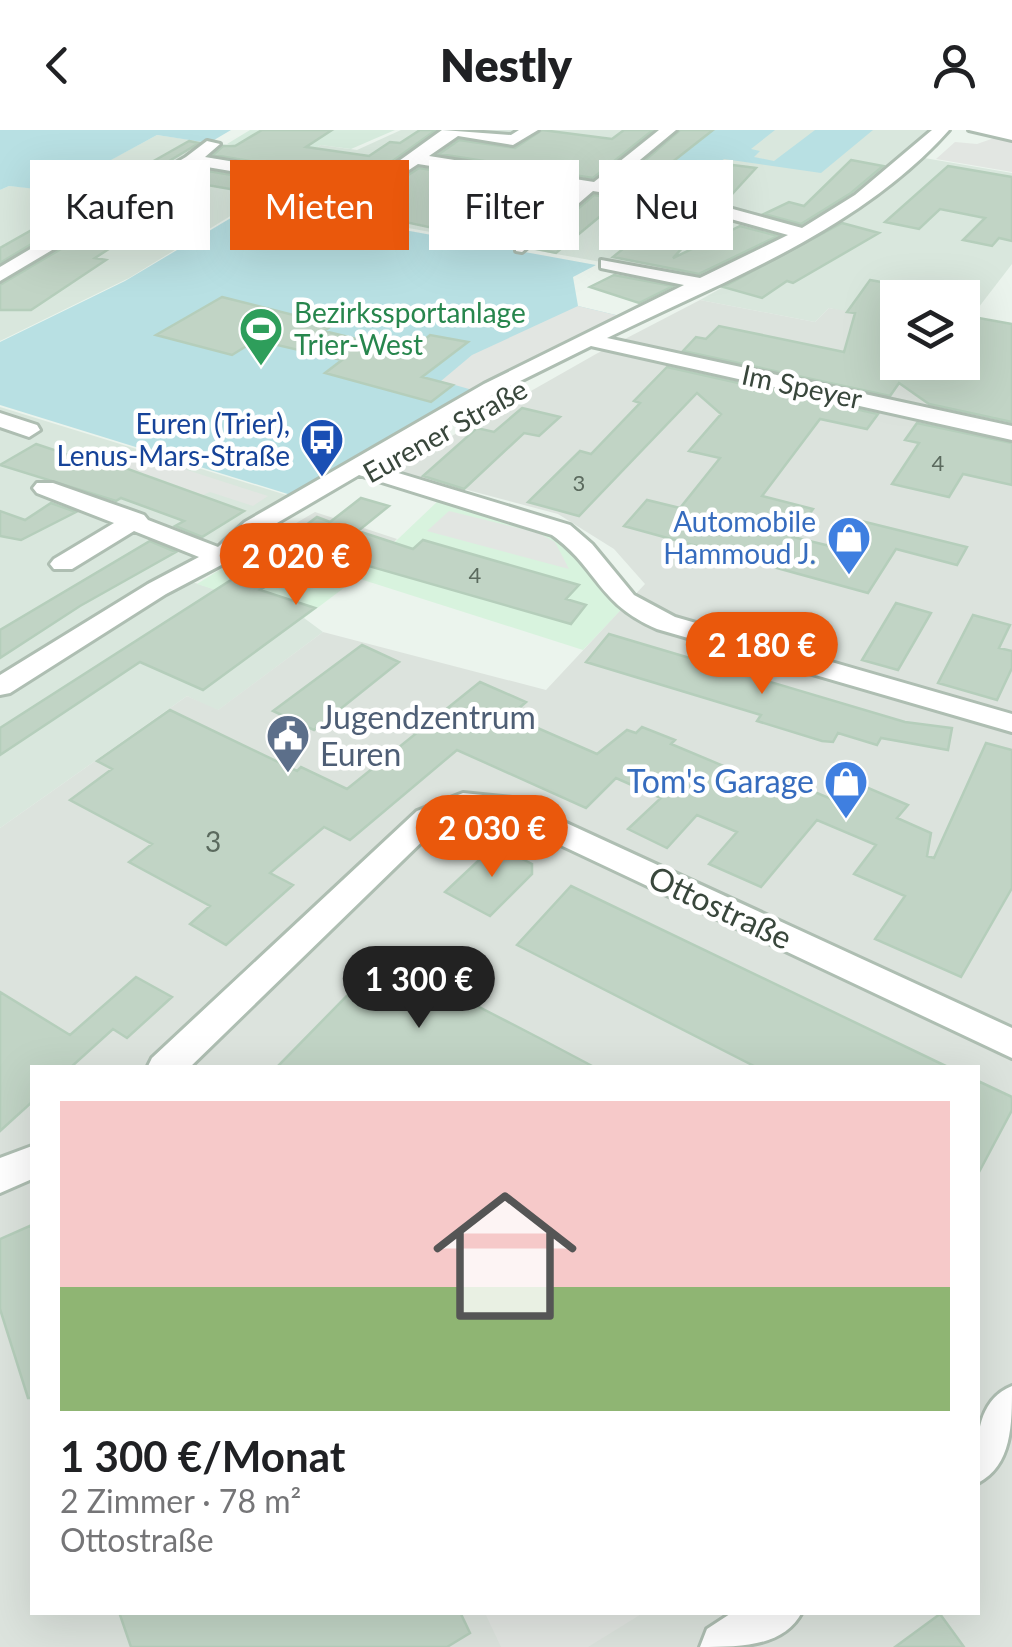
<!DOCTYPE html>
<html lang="de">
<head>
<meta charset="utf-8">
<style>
  :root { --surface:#fff; --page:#f2f2f2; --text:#202124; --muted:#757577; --line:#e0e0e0; --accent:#ea580c }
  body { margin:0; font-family:Lato,sans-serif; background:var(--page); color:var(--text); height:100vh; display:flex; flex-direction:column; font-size:38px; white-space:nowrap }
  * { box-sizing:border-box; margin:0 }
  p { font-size:32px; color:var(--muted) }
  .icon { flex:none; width:55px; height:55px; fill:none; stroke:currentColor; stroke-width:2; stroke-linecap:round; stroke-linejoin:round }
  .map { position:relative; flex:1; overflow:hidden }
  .sheet { position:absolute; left:30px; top:935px; width:950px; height:550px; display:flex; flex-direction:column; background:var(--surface); border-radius:0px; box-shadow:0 10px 40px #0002 }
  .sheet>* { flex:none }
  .top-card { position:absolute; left:30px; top:30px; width:952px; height:90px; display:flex; gap:20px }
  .tools { position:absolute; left:880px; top:150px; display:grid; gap:20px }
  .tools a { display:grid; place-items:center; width:100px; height:100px; border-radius:0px; background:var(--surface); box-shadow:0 10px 40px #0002; font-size:50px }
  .price { position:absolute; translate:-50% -85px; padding:0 22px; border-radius:35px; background:var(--accent); color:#fff; font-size:32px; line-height:65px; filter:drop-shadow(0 2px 5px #0008) }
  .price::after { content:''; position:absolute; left:50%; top:60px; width:30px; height:22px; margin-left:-15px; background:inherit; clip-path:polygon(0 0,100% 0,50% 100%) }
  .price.selected { background:#222; color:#fff }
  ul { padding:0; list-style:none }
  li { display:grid; align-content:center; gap:20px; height:530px; padding:0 30px }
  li+li { border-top:2px solid var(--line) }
  li span { display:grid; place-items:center; height:310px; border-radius:0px; color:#555 }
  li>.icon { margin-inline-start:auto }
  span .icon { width:180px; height:180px; fill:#fffc; stroke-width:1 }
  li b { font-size:42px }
  .chip { padding:0 35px; border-radius:0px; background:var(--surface); box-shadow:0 10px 40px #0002; font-size:35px; line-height:90px }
  .chip.selected { background:var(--accent); color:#fff }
  header { display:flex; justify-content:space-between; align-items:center; height:130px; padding:0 30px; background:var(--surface); font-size:45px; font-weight:800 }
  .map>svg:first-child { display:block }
  .residential { fill:#d9e7dd }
  .commercial { fill:#d8f3de }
  .industrial { fill:#dce3dd; fill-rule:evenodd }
  .education { fill:#d6ebdd }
  .green { fill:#b8e0e3 }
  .parking { fill:#e2e6e2 }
  .building { fill:#c1d4c5; stroke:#b5cebb; stroke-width:2.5 }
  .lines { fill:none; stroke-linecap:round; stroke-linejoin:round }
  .minor-casing { stroke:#aebeb2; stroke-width:6 }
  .minor { fill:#fff; fill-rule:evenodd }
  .labels { text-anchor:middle; stroke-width:9; stroke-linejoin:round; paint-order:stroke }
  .far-number-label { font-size:22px; fill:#5b6a5e }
  .far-leisure-label { font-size:28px; fill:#27864d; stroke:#fff; text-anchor:start }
  .far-street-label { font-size:28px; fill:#39473c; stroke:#fff }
  .far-transit-label { font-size:28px; fill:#164399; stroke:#fff; text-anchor:end }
  .far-shop-label { font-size:28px; fill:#366cbe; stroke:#fff; text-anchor:end }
  .number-label { font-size:28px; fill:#5b6a5e }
  .service-label { font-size:32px; fill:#4e5e75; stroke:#fff; text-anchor:start }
  .shop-label { font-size:32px; fill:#366cbe; stroke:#fff; text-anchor:end }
  .street-label { font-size:32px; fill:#39473c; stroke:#fff }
</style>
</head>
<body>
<header><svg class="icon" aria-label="back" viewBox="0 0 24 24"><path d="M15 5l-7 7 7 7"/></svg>Nestly<svg class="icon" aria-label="person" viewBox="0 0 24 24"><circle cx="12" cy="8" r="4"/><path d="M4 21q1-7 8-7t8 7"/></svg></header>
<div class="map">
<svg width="1012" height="1517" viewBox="0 0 1012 1517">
  <rect width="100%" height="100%" fill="#ebf4ed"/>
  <path class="residential" d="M401,0H928L901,24L1012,43V134L972,186L963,185L962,168H898L847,182L829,178L815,192L700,170L725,156L698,149L255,71L129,148L0,211V60L9,56L54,60L157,5L304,26L321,15L357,20Z
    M0,277L296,368L164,443L304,488L323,502L217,581L187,566L0,698Z"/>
  <path class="commercial" d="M439,370L531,395L565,412L622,479L583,520L357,448Z
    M262,413L353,451L304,488L197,454Z"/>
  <path class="industrial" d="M858,166L897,173L898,232H962L963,185L1012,194V1517H0V698L187,566L218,580L323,502L546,560L645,454L614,419L558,384L392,340L596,224L700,170L815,192L829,178L847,181ZM32,938H978V1482H32Z
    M315,382L397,409L353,451L262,413Z"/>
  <path class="education" d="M250,0H395L351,19L321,15L304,26L227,14Z"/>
  <path class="green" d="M0,0H231L209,13L157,5L54,61L9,56L0,60Z
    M713,0H775L751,19L760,21L754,27L774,31L815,0H873L821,43L724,29L713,37L670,30L704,2Z
    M256,73L596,135L573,147L578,176L620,186L444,275L291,365L0,275V212L125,151Z"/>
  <path class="parking" d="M997,7L1012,9V42L936,29L955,12L977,14Z
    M578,176L620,186L476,261L441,251L472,225Z
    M97,325L184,339L268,366L253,376L210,362L203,365L152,346L92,357L78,364L50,353Z
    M449,381L538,403L555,412L569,439L427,401Z
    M485,1483H643L588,1517H501Z"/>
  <path class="building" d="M262,0H332L306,17L369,26L390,12L400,13L420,0H436L366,50L213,25L223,16H235Z
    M542,0L612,9L624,0H653L593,48L439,24L459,10L515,18Z
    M680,0H713L671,33L725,42L733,35L756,38L724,73L620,52Z
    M189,11L199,13L0,133V118Z
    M851,30L883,36L851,63L801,94L764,84L789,72L804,76Z
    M948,36L1012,47V111L999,108L992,116L963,110L985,88L940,79L919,99L885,92Z
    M419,38L568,61L512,115L373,85L367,89L347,85Z
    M196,39L345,64L323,81L296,77L304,72L190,52L104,106L124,109L95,128L106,130L31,180H0V155Z
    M594,65L621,69L556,123L532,118Z
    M673,78L711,87L673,128L740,96L778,106L699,144L613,127Z
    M842,93L879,103L793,153L787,151L762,168L723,157Z
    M614,145L673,156L639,173L590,157Z
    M870,150L898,155V232H962V185L1012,194V292L929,274L899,253L890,266L683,221L696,207L706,209L719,196L844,222L855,183L847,182Z
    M222,167L333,195L324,201L410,222L430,205L468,212L422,247L453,255L431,272L325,243L342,230L256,210L232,225L156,205Z
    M667,237L878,284L867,299L820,289L762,366L813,379L793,407L834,417L853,389L967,417L957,435L896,419L868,463L624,396L647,370L680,378L720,328L689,321L721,284L697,263L579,386L528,372L580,321L591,324L640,273L634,271Z
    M522,278L560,287L539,306L524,303L464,359L423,346L477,298L494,302Z
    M917,293L1012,313V355L963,344L949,367L892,354L919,313L905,310Z
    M36,314L87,331L95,327L244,381L202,407L175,396L184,391L121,368L116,371L0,335Z
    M361,368L389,376L358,401L413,419L423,410L579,455L566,469L586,475L571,494L320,422L260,460L315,478L203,560L140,532L0,625V598L281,418L278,416L317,387L330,392Z
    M51,373L76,382L21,410L0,406V381L25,390Z
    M150,411L176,422L80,476L0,528V500Z
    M896,473L931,483L898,540L862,530Z
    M973,485L1010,495L999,518L1012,521V538L997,570L938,553Z
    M609,504L905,592L952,598L948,620L881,608L877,615L838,603L833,612L822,611L757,591L761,585L586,532Z
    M362,515L399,532L314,600L273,581Z
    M480,552L526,572L510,586L597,624L627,600L636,603L642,597L675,610L671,614L776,658L784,649L850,677L866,657L908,675L897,688L931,703L927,726L934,728L986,613L1012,620V758L961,847L875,809L905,766L854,744L876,715L817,690L761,757L709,734L737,702L697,685L667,718L628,699L661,668L616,648L586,678L457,620L350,710L324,697L270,743L293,755L226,815L190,794L210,776L129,732L152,714L70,670L112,639L97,631L170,580L297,641L301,637L347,659Z
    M495,715L532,734V744L490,786L445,762Z
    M571,756L950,938H758L517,815Z
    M384,828L543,910L596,938H276Z
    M136,847L172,867L127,908L113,899L70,938H32V972L0,1001V862L70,905Z
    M978,951L1012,967V980L978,1044Z
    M32,1095V1268H28L0,1179V1109Z
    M119,1482H460L470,1503L447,1517H131Z
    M940,1484L964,1517H895Z"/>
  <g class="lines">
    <defs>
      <path id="minor" d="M442,0L511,5L519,0H538L513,15L458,6L429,26L594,52L659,0H676L611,54L685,66L802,98L855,65L932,0H949C859,101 725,150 607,208L1012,296V310L591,216L498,262L375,336L570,395L592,414L634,465L675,487L1012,584V602L657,499C597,473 598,438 552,405L359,345L265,400L270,406L267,411L166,464L10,563L0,565V545L148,454L199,427L134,401L72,439H54L50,434L54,429L114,393L37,363L33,358L37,353H53L144,385L148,390L218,417L245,392L484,254L684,155L601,138V130L700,148L788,105L684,76L593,61L522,122L516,121V113L576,59L418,34L333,90L327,89V81L355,62L195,35L0,151V137L186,27L207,11L220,14L205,27L367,54Z
        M969,0H1012V10Z
        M0,283L37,295L40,300L29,307L0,297Z
        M463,663L512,668L1012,898V928L495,684C473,682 457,683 439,695L189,938H147L152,928L417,681Z
        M32,1016V1049L0,1063V1028Z
        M1012,1256C1012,1295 1012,1335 978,1353C976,1318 974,1271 1012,1256Z
        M733,1482H802C784,1517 740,1517 700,1517L707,1499Z"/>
    </defs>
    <use href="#minor" class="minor-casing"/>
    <use href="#minor" class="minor"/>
  </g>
  <defs>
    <symbol id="stadium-pin" viewBox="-11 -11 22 30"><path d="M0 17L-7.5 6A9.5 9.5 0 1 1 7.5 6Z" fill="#2e9e5b" stroke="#fff"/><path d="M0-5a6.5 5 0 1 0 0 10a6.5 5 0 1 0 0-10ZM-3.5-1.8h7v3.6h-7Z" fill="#fff"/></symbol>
    <symbol id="bus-pin" viewBox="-11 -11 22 30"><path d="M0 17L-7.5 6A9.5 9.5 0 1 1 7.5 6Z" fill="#1a4fb4" stroke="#fff"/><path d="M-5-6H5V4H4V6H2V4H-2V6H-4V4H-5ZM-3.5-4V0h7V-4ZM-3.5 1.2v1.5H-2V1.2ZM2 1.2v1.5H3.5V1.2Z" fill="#fff"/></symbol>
    <symbol id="shop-pin" viewBox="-11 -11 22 30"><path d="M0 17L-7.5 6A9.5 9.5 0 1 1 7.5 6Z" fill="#3f7fe0" stroke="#fff"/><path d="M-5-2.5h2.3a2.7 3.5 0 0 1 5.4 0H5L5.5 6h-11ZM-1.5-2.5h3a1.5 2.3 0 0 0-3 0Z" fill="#fff"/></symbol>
    <symbol id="civic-pin" viewBox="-11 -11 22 30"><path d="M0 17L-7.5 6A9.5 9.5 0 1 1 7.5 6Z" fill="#5c6f8a" stroke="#fff"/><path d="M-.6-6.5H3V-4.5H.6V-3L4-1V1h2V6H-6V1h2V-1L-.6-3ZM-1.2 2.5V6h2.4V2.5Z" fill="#fff"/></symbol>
  </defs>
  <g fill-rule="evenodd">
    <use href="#stadium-pin" x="236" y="174" width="50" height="68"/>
    <use href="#bus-pin" x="297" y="285" width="50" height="68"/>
    <use href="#shop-pin" x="824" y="383" width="50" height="68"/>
    <use href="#civic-pin" x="263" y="581" width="50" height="68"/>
    <use href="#shop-pin" x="821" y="627" width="50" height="68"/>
  </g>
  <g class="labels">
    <g class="far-number-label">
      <text x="938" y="341">4</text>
      <text x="579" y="361">3</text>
      <text x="475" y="453">4</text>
    </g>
    <g class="far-leisure-label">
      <text x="294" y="193">Bezirkssportanlage<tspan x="294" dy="32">Trier-West</tspan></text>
    </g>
    <g class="far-street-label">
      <text transform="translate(802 257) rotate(12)" y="10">Im Speyer</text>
      <text transform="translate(445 301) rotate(-29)" y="10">Eurener Straße</text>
    </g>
    <g class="far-transit-label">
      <text x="290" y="304">Euren (Trier),<tspan x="290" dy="32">Lenus-Mars-Straße</tspan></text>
    </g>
    <g class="far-shop-label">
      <text x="816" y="402">Automobile<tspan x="816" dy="32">Hammoud J.</tspan></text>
    </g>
    <g class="number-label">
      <text x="213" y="722">3</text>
    </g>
    <g class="service-label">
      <text x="320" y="599">Jugendzentrum<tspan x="320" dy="37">Euren</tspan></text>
    </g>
    <g class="shop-label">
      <text x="814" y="663">Tom's Garage</text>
    </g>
    <g class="street-label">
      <text transform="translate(720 778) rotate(25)" y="11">Ottostraße</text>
    </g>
  </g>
</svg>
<div class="tools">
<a><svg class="icon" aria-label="layers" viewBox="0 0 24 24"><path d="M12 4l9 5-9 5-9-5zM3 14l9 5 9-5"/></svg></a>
</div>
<b class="price" style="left:296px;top:478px">2 020 €</b>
<b class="price" style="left:762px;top:567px">2 180 €</b>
<b class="price" style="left:492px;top:750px">2 030 €</b>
<b class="price selected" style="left:419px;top:901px">1 300 €</b>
<div class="top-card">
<a class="chip">Kaufen</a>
<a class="chip selected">Mieten</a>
<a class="chip">Filter</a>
<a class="chip">Neu</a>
</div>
<section class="sheet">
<ul>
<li><span style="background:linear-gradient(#f6c9c9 60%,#8fb573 0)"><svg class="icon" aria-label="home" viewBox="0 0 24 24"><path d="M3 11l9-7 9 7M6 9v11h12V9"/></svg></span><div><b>1 300 €/Monat</b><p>2 Zimmer · 78 m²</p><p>Ottostraße</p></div></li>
</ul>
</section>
</div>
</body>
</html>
